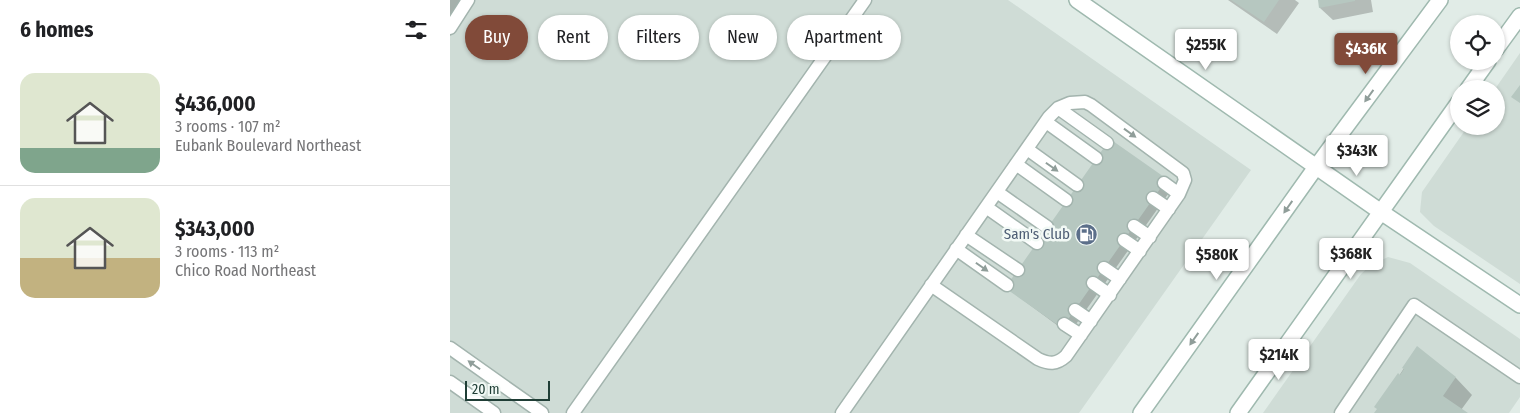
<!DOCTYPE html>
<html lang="en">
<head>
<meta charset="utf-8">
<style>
  :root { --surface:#fff; --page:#f2f2f2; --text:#202124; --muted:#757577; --line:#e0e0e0; --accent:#814a39 }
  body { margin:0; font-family:"Fira Sans Condensed",sans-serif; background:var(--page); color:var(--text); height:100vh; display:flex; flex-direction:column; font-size:19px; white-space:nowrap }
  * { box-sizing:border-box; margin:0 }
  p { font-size:16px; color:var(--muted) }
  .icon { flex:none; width:28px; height:28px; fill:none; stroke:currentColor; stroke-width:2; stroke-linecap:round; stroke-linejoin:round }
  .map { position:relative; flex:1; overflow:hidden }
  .details { display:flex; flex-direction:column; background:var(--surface); width:450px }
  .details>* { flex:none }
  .guide { position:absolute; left:15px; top:15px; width:475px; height:45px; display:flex; gap:10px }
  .fabs { position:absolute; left:1000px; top:15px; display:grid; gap:10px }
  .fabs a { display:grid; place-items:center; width:55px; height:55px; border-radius:50%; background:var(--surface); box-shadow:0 1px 4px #0004; font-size:25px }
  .scale { position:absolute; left:15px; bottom:12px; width:85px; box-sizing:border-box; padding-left:5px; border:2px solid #203e36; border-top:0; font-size:14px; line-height:18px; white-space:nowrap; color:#203e36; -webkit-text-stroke:4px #f2f9f5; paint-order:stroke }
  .price { position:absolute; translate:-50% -42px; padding:0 11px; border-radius:5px; background:#fff; color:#222; font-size:16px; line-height:32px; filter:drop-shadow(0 1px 2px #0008) }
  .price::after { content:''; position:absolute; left:50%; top:30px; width:15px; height:11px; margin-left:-8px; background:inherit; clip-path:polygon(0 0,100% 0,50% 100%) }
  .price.current { background:var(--accent); color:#fff }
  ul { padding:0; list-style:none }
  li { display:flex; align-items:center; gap:15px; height:125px; padding:0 20px }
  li+li { border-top:1px solid var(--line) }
  li span { display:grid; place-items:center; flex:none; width:140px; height:100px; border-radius:15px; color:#555 }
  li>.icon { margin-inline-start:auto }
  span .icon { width:60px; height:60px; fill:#fffc; stroke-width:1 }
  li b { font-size:21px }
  h2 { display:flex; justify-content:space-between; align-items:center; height:60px; padding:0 20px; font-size:21px }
  .tag { padding:0 18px; border-radius:22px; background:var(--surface); box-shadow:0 1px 4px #0004; font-size:18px; line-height:45px }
  .tag.current { background:var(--accent); color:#fff }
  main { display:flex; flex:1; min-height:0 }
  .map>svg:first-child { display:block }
  .built { fill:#cfdcd6 }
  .shadow { fill:#0003 }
  .building { fill:#b6c7c0 }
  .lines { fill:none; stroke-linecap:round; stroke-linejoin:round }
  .lane-casing { stroke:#a3b4ae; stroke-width:15 }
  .secondary-casing { stroke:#9fb9af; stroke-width:18 }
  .lane { stroke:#fff; stroke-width:12 }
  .secondary { stroke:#fff; stroke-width:15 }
  .oneway { fill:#909e9a }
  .labels { text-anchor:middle; stroke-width:5; stroke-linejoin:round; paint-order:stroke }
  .service-label { font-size:15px; fill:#4e5e75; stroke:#f2f9f5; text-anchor:end }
</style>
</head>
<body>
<main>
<section class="details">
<h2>6 homes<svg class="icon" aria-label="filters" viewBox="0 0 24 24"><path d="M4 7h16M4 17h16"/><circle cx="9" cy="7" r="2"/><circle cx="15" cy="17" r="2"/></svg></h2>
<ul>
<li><span style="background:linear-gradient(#dfe7d0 75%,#7fa58c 0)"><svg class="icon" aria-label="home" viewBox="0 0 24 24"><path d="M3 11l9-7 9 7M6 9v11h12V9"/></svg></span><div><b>$436,000</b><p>3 rooms · 107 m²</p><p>Eubank Boulevard Northeast</p></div></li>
<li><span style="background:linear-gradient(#dfe7d0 60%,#c2b280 0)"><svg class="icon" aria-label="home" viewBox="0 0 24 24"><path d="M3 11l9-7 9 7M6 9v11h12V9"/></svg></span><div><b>$343,000</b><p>3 rooms · 113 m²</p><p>Chico Road Northeast</p></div></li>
</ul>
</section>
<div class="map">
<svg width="1070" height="413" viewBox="0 0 1070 413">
  <rect width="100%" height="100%" fill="#e1ece7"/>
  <path class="built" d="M0,0H558L801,170L629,413H0Z
    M1070,53V284L984,226L970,212L972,192L1018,126H1046L1045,89Z
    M938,257L960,263L1070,339V397L1059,413H813L911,274L921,265Z"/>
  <path class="shadow" d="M0,0H25L0,36Z
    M778,0H845L849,3L827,34Z
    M869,0H921L923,12L883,20L870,8Z
    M716,180L723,187L619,334L557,288Z
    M967,348L1006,378L1022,395L1011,410L1016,413H925Z"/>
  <path class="building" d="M781,0H829L814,22Z
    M868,0H905V1L869,8Z
    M1070,85V103L1061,97Z
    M660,139L717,179L612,328L555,288Z
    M967,346L1006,377L993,396L1018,413H924L927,409L924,407L948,373L950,375L954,369L952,368Z"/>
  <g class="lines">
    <defs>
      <path id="lane" d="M0,28L18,0
        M608,108L657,143
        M596,122L646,158
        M577,149L627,185
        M566,164L616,200
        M714,183L729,194
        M547,192L597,227
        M703,198L719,209
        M536,207L587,243
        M684,226L700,237
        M516,235L568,270
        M674,240L690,251
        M506,249L557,285
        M654,268L670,279
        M643,283L660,295
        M625,310L641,321
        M614,324L631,335
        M0,348L92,413
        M0,382L44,413
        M123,413L415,0
        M392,413L599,117L608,108L620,103L635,102L641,105L733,173L735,180L729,194L616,356C606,365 599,364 588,359L481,285
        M891,413L964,305L1070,377"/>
      <path id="secondary" d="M627,0L931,212L1070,305
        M1046,49L1070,16
        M1018,89L1038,61
        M691,413L866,167L990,0
        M788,413L1009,102"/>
    </defs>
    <use href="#lane" class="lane-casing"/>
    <use href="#secondary" class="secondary-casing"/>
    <use href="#lane" class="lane"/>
    <use href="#secondary" class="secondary"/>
  </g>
  <defs><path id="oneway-solid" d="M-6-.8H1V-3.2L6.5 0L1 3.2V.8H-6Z" transform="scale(1.25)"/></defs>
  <g class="oneway">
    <use href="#oneway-solid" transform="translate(919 96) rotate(126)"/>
    <use href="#oneway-solid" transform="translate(680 133) rotate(36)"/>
    <use href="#oneway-solid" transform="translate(602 167) rotate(35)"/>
    <use href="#oneway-solid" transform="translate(838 207) rotate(125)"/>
    <use href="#oneway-solid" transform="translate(532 267) rotate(35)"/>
    <use href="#oneway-solid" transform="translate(744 339) rotate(125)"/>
    <use href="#oneway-solid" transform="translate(24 365) rotate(-145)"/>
  </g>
  <defs>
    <symbol id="fuel-disc" viewBox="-11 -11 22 22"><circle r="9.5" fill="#5c6f8a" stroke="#f2f9f5"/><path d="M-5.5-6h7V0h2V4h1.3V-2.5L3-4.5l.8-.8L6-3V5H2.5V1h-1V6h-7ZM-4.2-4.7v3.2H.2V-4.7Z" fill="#fff"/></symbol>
  </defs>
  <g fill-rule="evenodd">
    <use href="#fuel-disc" x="624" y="222" width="25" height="25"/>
  </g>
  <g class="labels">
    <g class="service-label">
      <text x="620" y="239">Sam's Club</text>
    </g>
  </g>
</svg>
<div class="fabs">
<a><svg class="icon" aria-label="locate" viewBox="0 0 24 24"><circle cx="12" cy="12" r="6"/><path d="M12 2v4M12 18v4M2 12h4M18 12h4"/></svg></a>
<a><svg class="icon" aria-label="layers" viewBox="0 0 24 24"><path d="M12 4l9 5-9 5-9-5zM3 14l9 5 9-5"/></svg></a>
</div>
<div class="scale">20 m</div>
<b class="price" style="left:756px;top:71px">$255K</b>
<b class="price current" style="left:916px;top:75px">$436K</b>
<b class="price" style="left:907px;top:177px">$343K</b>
<b class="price" style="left:901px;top:280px">$368K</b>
<b class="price" style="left:767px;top:281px">$580K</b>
<b class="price" style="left:829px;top:381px">$214K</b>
<div class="guide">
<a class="tag current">Buy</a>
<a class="tag">Rent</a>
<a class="tag">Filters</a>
<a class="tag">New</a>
<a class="tag">Apartment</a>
</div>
</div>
</main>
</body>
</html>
